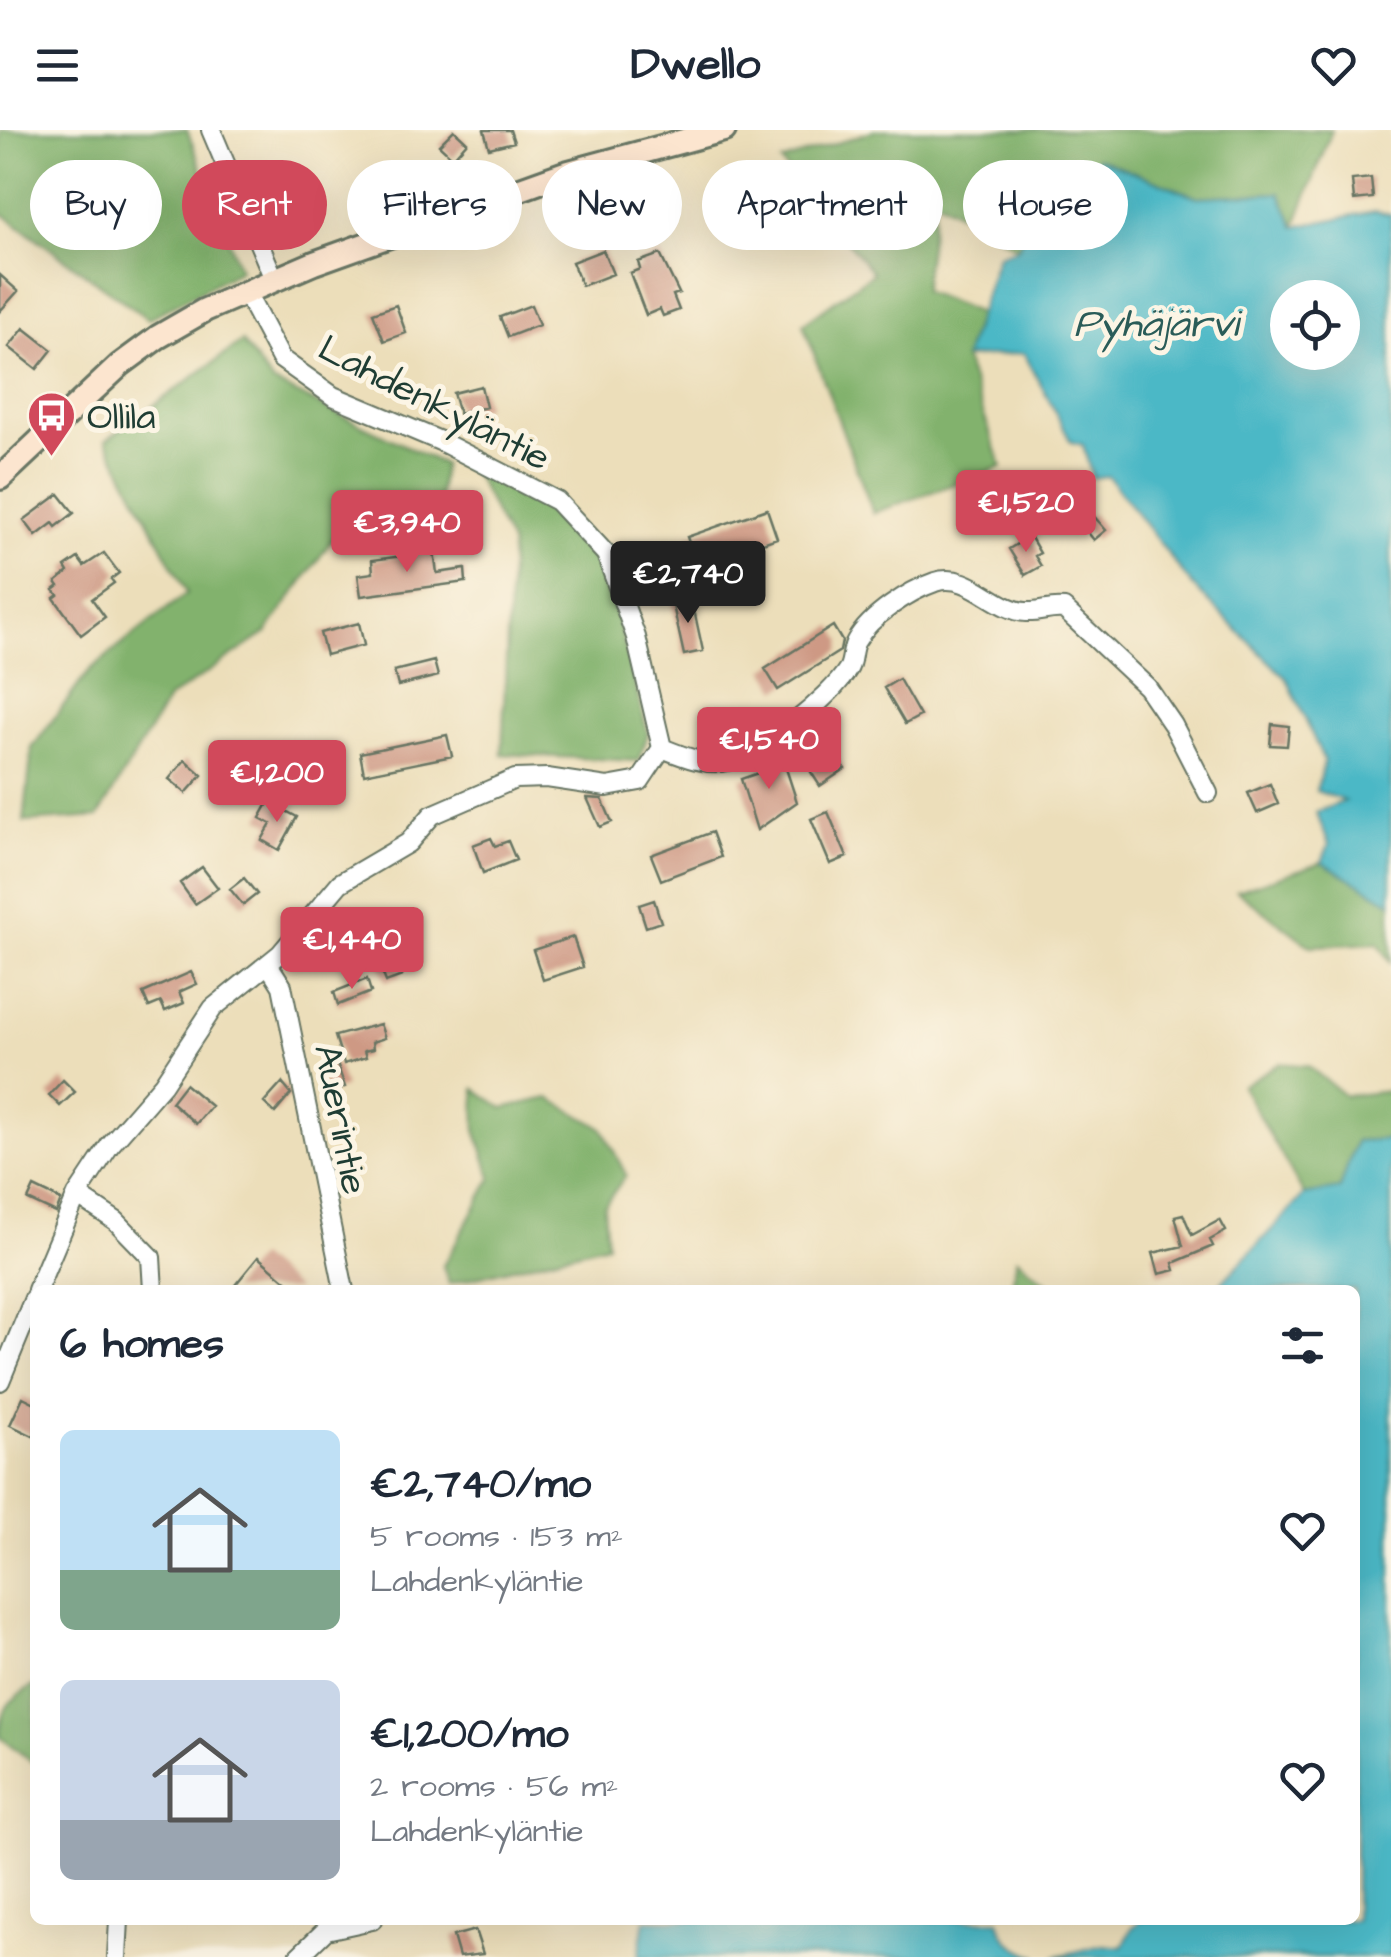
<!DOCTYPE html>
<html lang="en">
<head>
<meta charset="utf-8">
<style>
  :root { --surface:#fff; --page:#f2f2f3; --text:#1f2937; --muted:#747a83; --accent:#d1495b }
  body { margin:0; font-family:"Architects Daughter",sans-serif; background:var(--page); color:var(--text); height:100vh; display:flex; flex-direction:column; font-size:38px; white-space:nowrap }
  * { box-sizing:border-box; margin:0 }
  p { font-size:32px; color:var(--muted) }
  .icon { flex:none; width:55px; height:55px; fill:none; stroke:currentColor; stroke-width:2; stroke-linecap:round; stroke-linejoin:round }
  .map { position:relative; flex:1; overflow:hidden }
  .drawer { position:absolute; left:30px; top:1155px; width:1330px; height:640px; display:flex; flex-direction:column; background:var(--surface); border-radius:15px; box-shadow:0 10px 40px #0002 }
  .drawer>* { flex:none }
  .guide { position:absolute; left:30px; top:30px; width:1332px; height:90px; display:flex; gap:20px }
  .controls { position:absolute; left:1270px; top:150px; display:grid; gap:20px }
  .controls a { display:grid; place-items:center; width:90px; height:90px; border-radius:50%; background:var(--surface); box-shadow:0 10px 40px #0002; font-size:50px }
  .price { position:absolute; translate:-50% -85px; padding:0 22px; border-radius:10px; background:var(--accent); color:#fff; font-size:32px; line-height:65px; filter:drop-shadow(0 2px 5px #0008) }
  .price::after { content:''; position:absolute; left:50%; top:60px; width:30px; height:22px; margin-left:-15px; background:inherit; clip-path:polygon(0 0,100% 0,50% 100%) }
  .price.active { background:#222; color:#fff }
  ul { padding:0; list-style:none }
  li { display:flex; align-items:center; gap:30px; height:250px; padding:0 30px }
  li span { display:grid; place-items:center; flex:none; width:280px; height:200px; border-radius:15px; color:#555 }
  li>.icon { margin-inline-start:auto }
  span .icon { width:120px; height:120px; fill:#fffc; stroke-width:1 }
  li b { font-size:42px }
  h2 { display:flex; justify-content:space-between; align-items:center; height:120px; padding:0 30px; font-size:42px }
  .chip { padding:0 35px; border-radius:45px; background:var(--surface); box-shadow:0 10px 40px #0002; font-size:35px; line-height:90px }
  .chip.active { background:var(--accent); color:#fff }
  header { display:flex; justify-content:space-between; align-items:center; height:130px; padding:0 30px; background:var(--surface); font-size:45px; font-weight:700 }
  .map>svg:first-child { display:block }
  .forest { fill:#82b26d; stroke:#507850; stroke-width:2.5 }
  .water { fill:#4bb8c6; stroke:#357a7d; stroke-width:2.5; fill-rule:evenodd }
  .building { fill:#ce9984 }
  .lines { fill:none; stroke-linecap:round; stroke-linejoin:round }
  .street-casing { stroke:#677563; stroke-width:22 }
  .secondary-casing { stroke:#677563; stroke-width:28 }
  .street { stroke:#fff; stroke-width:18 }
  .secondary { stroke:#fce5cf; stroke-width:22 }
  .labels { text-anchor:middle; stroke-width:10; stroke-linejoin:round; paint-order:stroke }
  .street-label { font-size:38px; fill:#1f3d34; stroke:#fcf5e5 }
  .poi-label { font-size:38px; fill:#1f3d34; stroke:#fcf5e5; text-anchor:start }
  .water-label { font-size:40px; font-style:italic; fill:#2a5c58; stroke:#fcf5e5 }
</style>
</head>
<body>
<header><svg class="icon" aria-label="menu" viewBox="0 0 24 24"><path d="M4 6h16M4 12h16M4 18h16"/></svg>Dwello<svg class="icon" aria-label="heart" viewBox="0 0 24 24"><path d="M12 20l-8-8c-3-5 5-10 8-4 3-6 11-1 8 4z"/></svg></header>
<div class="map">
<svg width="1391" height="1827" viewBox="0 0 1391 1827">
  <rect width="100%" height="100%" fill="#fcf5e5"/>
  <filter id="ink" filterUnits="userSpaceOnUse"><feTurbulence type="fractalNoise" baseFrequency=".01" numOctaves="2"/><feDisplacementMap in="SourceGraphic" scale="20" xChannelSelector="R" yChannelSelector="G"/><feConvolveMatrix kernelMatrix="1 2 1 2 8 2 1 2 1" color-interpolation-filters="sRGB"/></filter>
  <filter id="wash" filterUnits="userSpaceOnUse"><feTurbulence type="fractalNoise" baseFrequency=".0048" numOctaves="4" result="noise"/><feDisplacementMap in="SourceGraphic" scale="40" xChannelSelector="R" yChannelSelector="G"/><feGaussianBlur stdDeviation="2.25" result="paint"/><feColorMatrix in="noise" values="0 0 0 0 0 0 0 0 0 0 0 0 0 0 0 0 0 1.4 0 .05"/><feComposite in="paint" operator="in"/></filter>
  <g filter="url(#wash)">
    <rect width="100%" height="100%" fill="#ecdeba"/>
    <path class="forest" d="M0,0H187L240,140L148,189L0,82Z
      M875,0H1332L1295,97L1279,63L1197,67L1098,28L1036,80L1018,118L935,69L923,161L979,183L964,228L1002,337L873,383L803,194L873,143L781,32Z
      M242,212L272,252L443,334L435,402L348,387L266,503L168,569L98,687L24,692L32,618L90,540L187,463L106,310Z
      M470,335L558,379L606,445L648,604L639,631L502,624L511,415Z
      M1322,732L1391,772V832L1378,813L1310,816L1237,761Z
      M1280,933L1308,936L1345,966L1391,961V1009L1356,1011L1340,1060L1304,1065L1242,956Z
      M475,959L503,978L549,968L602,998L626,1045L604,1076L607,1114L449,1154L443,1136L492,1048L476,1000Z
      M1017,1128L1056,1160H1011Z
      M35,1555V1634L0,1607C0,1578 11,1568 35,1555Z"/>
    <path class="water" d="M1098,28L1197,67L1280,63L1295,97L1374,81L1391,84V772L1322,732L1329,714L1316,682L1345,671L1316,661L1324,631L1287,549L1192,455L1108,346L1092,348L1083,315L1071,312L1024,223L964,228L998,125L1018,118L1036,80ZM1288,168H1342V222H1288Z
      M1391,1009V1827H1054L1103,1815L1123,1817L1132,1798L1141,1790H1355V1160H1215L1304,1065L1340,1059L1356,1011Z
      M645,1790H999C1003,1812 1019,1819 1038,1827H639Z"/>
    <g id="blocks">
      <path class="building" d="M454,0L467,12L453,28L439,15Z
        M484,0H510L514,12L489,18Z
        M1371,48L1373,68L1354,70L1352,50Z
        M603,120L613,144L582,156L572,132Z
        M660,124L679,163L673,165L679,180L663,186L660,179L646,185L630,143L640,139L638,132Z
        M0,145L18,161L0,181Z
        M396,175L406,203L384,211L373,183Z
        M531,175L539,195L508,207L500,187Z
        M24,198L52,220L37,239L9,217Z
        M481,256L486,277L459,284L453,263Z
        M59,364L74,383L56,397L53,393L36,406L24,390Z
        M767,379L777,408L697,436L687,407Z
        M1092,384L1106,400L1094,410L1080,393Z
        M1030,406L1040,423L1035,426L1041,436L1025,445L1009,419Z
        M434,422L437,443L465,439L466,452L361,466L358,445L373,443L372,430Z
        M104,423L119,443L111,449L114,453L92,469L105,487L81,505L54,468L58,465L54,460L59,456L56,452L68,442L65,437L78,428L84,436Z
        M691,466L703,521L684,525L672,471Z
        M359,493L364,515L326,525L320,503Z
        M833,496L842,511L840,521L778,560L765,539Z
        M434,531L438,546L398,556L394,541Z
        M899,549L920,586L905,594L884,558Z
        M1272,594L1289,596L1287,616L1270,615Z
        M808,602L830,628L835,625L845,639L820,656L811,642L816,638L795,613Z
        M447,605L452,626L364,644L360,623Z
        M781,623L797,672L757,700L741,649L770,639L766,629Z
        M185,630L202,645L186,663L169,649Z
        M1270,654L1278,674L1257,683L1248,663Z
        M587,668L602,669L612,692L600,697Z
        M269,672L297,687L279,720L262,710L271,694L260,688Z
        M828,682L847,727L830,734L811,689Z
        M712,702L721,727L661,750L651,725Z
        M491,708L495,716L508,711L516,730L483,743L473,715Z
        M202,737L218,758L195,774L180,753Z
        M244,748L257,764L243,775L230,759Z
        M654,770L661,792L646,797L639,775Z
        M573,807L583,837L543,850L533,820Z
        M388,810L402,846L386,852L372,816Z
        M191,842L197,854L179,862L184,873L165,881L161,872L149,877L143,863Z
        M367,849L371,862L338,875L334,862Z
        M380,894L385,908L372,912L373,919L364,921L366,927L344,934L335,906Z
        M337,934L345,957L328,963L320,940Z
        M63,950L75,962L60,976L49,965Z
        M282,953L291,964L275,983L264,973Z
        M185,954L211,976L196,994L171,972Z
        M34,1057L61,1070L56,1083L28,1070Z
        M1183,1084L1192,1105L1220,1090L1226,1101L1210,1110L1213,1116L1173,1133L1175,1140L1159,1144L1153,1123L1183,1116L1175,1086Z
        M258,1127L297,1160H231Z
        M23,1267L35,1273V1307L10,1295Z
        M475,1800L483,1824L459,1827L453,1806Z"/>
    </g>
  </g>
  <g filter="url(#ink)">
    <use href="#blocks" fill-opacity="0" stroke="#677563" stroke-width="2.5"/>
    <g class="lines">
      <defs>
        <path id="street" d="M211,0L274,149
          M662,618C682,626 705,636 728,631C761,624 830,568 848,539C853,531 851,519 856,511C870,486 909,461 935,452C970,441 994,480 1026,482C1040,483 1050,477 1064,479L1147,557L1173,595L1208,663
          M268,834L282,856L344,1160
          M77,1065L116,1091L151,1127L153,1160
          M37,1160L77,1065L110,1015L163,954L213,878L280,824L340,753L408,713L432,685L515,649L547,648L607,657L640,651L662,618L636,507L606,424L557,371L440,311L333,266L281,229L245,161
          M0,1251L35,1166
          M117,1827L119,1790
          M298,1827L326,1800L372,1790"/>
        <path id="secondary" d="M0,348L120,235L158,207L205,180L314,133L565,43L724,0"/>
      </defs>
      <use href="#street" class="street-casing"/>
      <use href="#secondary" class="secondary-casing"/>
      <use href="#street" class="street"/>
      <use href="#secondary" class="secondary"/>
    </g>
  </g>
  <defs>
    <symbol id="bus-pin" viewBox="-11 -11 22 30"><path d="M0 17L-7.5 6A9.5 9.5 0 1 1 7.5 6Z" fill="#d1495b" stroke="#fcf5e5"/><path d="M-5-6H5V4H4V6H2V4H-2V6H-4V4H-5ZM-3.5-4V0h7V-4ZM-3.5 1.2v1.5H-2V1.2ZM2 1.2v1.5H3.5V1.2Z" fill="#fff"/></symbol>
  </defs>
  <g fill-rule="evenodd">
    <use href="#bus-pin" x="24" y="258" width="55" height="75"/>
  </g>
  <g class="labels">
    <g class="street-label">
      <text transform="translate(435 272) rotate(27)" y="13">Lahdenkyläntie</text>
      <text transform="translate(342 989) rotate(79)" y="13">Auerintie</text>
    </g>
    <g class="poi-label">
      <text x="87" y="299">Ollila</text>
    </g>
    <g class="water-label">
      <text x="1156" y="206">Pyhäjärvi</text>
    </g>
  </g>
</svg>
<div class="controls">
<a><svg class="icon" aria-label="locate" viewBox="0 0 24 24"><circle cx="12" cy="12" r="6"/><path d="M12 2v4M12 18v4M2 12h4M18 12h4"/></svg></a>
</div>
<b class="price" style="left:1026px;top:425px">€1,520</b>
<b class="price" style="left:407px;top:445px">€3,940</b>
<b class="price active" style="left:688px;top:496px">€2,740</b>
<b class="price" style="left:769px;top:662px">€1,540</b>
<b class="price" style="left:277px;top:695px">€1,200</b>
<b class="price" style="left:352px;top:862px">€1,440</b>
<div class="guide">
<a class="chip">Buy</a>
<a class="chip active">Rent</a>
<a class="chip">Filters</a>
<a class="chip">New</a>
<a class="chip">Apartment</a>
<a class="chip">House</a>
</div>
<section class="drawer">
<h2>6 homes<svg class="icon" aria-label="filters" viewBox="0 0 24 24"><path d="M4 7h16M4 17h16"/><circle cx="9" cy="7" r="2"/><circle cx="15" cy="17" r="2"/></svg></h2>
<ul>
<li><span style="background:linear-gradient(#bfe0f5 70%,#7fa58c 0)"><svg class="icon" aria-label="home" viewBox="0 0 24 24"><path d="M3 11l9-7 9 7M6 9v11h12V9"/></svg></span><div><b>€2,740/mo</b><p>5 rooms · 153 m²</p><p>Lahdenkyläntie</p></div><svg class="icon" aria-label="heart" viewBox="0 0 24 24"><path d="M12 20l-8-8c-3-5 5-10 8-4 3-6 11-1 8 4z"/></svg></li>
<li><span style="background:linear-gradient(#c9d6e8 70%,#9aa5b1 0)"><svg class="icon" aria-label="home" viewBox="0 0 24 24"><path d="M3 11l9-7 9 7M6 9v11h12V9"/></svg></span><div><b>€1,200/mo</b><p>2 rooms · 56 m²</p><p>Lahdenkyläntie</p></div><svg class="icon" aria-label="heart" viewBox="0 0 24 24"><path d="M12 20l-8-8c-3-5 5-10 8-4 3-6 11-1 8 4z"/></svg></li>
</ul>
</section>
</div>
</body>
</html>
